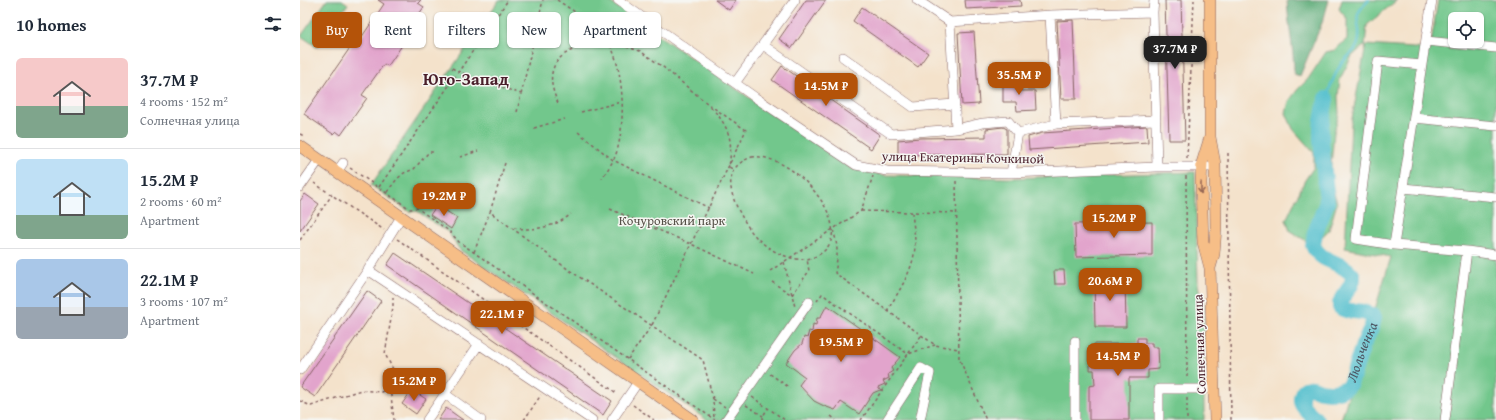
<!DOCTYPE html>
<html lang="en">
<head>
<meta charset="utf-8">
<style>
  :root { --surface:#fff; --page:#f6f6f7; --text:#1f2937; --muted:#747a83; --line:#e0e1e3; --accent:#b45309 }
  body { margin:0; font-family:"Gentium Book Plus",serif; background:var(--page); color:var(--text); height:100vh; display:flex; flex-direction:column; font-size:15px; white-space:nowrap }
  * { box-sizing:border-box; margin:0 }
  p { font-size:13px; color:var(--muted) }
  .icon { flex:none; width:22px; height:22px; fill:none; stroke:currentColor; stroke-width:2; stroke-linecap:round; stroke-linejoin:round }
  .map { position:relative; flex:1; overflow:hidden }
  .side { display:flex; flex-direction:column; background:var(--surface); width:300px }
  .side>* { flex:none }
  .banner { position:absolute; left:12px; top:12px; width:380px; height:36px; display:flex; gap:8px }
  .tools { position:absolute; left:1148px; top:12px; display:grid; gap:8px }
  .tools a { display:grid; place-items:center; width:36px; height:36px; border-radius:6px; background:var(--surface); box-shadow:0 1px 3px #0004; font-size:20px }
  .price { position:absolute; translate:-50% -34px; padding:0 9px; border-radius:8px; background:var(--accent); color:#fff; font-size:13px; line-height:26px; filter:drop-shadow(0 1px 2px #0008) }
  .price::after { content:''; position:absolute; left:50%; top:24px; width:12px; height:9px; margin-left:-6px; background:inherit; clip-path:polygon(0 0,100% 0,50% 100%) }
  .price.current { background:#222; color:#fff }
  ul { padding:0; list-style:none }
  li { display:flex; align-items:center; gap:12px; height:100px; padding:0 16px }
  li+li { border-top:1px solid var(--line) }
  li span { display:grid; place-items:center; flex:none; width:112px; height:80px; border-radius:6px; color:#555 }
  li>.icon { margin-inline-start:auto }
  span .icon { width:48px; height:48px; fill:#fffc; stroke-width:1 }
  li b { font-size:17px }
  h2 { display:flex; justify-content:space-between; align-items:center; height:48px; padding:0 16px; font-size:17px }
  .tag { padding:0 14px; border-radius:6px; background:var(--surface); box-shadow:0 1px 3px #0004; font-size:14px; line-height:36px }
  .tag.current { background:var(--accent); color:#fff }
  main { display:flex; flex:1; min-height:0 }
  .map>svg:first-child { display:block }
  .green { fill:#72c78c; stroke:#5e735c; fill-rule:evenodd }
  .forest { fill:#5dac78; stroke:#546652 }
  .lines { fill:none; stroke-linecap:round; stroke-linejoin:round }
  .stream { stroke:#53bfcd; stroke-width:2.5 }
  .river { stroke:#53bfcd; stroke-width:16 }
  .building { fill:#e2a4cc }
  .minor-casing { stroke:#866363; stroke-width:10 }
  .major-casing { stroke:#866363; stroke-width:12 }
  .path { stroke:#866363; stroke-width:1.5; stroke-dasharray:3 3; stroke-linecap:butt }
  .minor { stroke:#fff; stroke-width:9 }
  .major { stroke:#f6be87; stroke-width:11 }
  .oneway { stroke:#976754 }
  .labels { text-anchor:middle; stroke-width:3; stroke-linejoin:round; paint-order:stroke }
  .street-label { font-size:13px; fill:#4a1f2b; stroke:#f6f6f2 }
  .park-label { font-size:13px; fill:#565148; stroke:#f6f6f2 }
  .water-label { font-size:14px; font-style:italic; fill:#4d5764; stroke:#f6f6f2 }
  .district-label { font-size:17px; font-weight:bold; fill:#4a1f2b; stroke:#f6f6f2 }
</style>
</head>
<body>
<main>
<section class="side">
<h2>10 homes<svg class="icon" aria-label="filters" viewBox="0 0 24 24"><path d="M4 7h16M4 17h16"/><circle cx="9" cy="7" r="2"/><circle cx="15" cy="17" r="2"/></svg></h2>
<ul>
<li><span style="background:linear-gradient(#f6c9c9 60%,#7fa58c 0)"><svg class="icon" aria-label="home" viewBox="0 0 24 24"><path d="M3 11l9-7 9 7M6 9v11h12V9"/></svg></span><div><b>37.7M ₽</b><p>4 rooms · 152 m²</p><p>Солнечная улица</p></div></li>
<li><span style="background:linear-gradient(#bfe0f5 70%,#7fa58c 0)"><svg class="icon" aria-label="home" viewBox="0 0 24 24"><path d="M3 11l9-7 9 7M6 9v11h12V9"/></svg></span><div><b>15.2M ₽</b><p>2 rooms · 60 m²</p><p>Apartment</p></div></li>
<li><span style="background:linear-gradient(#a9c7e8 60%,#9aa5b1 0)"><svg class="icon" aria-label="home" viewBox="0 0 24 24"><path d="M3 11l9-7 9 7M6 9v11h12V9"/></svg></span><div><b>22.1M ₽</b><p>3 rooms · 107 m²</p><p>Apartment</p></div></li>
</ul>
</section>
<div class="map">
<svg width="1196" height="420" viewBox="0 0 1196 420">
  <rect width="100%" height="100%" fill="#f6f6f2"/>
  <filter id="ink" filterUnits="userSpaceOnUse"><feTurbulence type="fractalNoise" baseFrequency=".025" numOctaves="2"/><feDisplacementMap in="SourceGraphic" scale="8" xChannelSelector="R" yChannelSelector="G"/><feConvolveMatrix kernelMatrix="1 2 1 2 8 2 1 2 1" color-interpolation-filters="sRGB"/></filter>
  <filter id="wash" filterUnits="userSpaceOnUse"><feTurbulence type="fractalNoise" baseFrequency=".012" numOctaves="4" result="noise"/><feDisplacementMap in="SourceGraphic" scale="16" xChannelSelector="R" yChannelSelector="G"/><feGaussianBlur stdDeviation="0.9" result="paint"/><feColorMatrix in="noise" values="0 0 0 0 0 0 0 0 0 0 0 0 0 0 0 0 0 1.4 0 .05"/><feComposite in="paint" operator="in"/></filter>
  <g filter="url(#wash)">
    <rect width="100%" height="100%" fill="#f4e2cb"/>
    <path class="green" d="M27,0H42L48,4L17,47L1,36Z
      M199,0H307L553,169L584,175L710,178L895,172L898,284L900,295L904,306V420H407L160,250L148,232L117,211L110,212L71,185Z
      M1042,0H1097L1067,25L1065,45L1052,56L1040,79L1038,97L1039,114L1034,132L1031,166V183L1037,203L1029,230L1013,245L990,231L986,220L1005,180L1014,167V153L993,129L986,113L989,101L998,89L1008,79L1026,52L1035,50L1047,39V19L1039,9Z
      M1138,0H1196V420H1041L1091,257L1045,248L1051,124L1066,45L1130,49ZM1155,19H1177V41H1155Z"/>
    <path class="forest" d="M987,0H1029L1024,18L1000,76L994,74C994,49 988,25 987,0Z"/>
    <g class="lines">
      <path class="stream" d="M1026,99C1030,87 1034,75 1041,64C1046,57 1056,52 1058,43C1064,22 1047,20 1069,0"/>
      <path class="river" id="s1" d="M1016,420C1012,415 1006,411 1003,406C999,400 1001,389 1009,388C1013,387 1017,390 1021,391C1031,393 1044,392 1050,384L1063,345L1072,326L1074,318C1065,307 1049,315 1040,307C1039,295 1054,289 1053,276C1044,261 1019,263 1013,245L1015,233L1027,202L1021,140V127L1026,99"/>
    </g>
    <g id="blocks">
      <path class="building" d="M78,0H121L118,3L124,7L112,24L115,26L88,66L84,64L62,95L67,98L41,135L36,131L33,134L4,114L54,42L57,44L84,4Z
        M415,0H436L429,10Z
        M506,0H526L492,48L479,39Z
        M665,0H720L721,6L666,9Z
        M865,0H881L885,140H869Z
        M562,7L628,53L618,67L553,21Z
        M773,20L776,99H761L757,21Z
        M674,32L679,104L662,105L658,33Z
        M482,66L580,135L571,149L472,80Z
        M703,80H721V91H735L736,110L717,111L716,102H703Z
        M847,126L848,142L729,150L728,137L742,133Z
        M703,127L707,129V154L598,155V140L620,138L686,137V129Z
        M5,194L19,204L0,231V201Z
        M137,205L157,218L151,229L130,215Z
        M852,222V255L776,257L775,224Z
        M95,253L312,401L303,415L87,265Z
        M754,270H764L765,284H755Z
        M794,277H825L826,327H795Z
        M67,291L81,301L15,397L0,387Z
        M527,305L600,357L591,368L593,371L588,374L589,378L583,381L585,384L578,387L580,390L573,393L559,414L541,402L535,410L524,406L514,401L499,385L505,377L486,363L495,350L502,344L504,337L507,338L509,331L512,332L513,324L516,325L517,318H520Z
        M837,338H845V343H852V347H858L859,369L848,370V378H829V420H789V386L795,385L794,370H790V348H794V344H837Z
        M112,390L126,399L116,414L102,404Z
        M146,408L163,420H138Z"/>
    </g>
  </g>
  <g filter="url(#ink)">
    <use href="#blocks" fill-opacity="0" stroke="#866363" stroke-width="1"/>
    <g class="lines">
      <defs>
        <path id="minor" d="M318,0L456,98L556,165L587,171L711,173L857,167H915
          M617,0L650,22L750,15L853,12
          M854,0L853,12L857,167
          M1132,0L1094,245L1167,251
          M750,15L756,124
          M650,22L656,129
          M1126,41L1196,48
          M463,45L591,134L656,129L683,123L708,121L718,133L756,124L856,120
          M543,57L613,107L655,104
          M435,83L495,0
          M1114,118L1196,126
          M37,172L43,163
          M711,173L718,133
          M0,187L19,160
          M1103,188L1196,197
          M1094,245L1056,239L1078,61L1122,65
          M68,270L292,420
          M775,341V420
          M0,370L68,270L101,217
          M145,394L181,420
          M127,420L179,344
          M312,420L338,382
          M426,420L509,302
          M587,420L621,368L630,373L620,420
          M859,420V389H914
          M1145,420L1167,251L1196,255"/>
        <path id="major" d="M910,0V137L915,164L916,228L914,254L910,268
          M910,137L902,163L901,183L903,242L910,268L915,420
          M0,146L393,420"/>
      </defs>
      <use href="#minor" class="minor-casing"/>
      <use href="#major" class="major-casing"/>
      <path class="path" d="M257,0L299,28L320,45L340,51L363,67L408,104L446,130L352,325L328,359
        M301,30C305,37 310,44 313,51C324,79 325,123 317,151C314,161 308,169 302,178
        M152,68L159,72L221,94
        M258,103C244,73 253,54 284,46C296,44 307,42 319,44
        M411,107C430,128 433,140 429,167L434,170
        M217,112L243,0
        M281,112L321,102
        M234,128L265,119
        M278,132L313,160L409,208
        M0,134L4,136
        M928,153L931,420
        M160,157L178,151
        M452,157C496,152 566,236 514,257C496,265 469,251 456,237C450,231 445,222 441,215C429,193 422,167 452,157Z
        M887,158L894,0
        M205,163L190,212L269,270L403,360L413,399L414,419
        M50,168L110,209L117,208L149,231L159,242L415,420
        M886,176L887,380
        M656,181L659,358L686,420
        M14,183L84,230
        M79,187L208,0
        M87,192L97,179L104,173L114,169L129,152H135
        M310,209L391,244L454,274
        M561,211L657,213
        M214,228C234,231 256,227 271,214
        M533,230C538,243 538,258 535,273L635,345L659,349
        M97,239L318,394
        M0,240L32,195
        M174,252L190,212
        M484,262L495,307
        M470,271L533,229L561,211L573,176
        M472,282L492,295L509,271L507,259
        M93,297V307L85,354L96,375L90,388L94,420
        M517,301L522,294L608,354L561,420
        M587,311C599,291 615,268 615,244C615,234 613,223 612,212
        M621,336L608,354L635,345
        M470,374L490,388
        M452,397L485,420
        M887,398V420
        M413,399L425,407
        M0,401L11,406L61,390L81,392L99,383L123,384L138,391
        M333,405L354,420
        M446,405L463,416
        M531,416L536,420
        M224,420L241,395
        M463,420V416L468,408"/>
      <use href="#minor" class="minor"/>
      <use href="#major" class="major"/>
    </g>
    <defs><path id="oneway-shaft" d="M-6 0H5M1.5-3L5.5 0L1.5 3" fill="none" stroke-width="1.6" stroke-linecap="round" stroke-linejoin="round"/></defs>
    <use class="oneway" href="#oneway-shaft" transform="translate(901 188) rotate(90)"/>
  </g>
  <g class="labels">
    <g class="street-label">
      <text transform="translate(663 157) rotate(1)" y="5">улица Екатерины Кочкиной</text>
      <text transform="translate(899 344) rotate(-92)" y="5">Солнечная улица</text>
    </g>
    <g class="park-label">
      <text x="372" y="225">Кочуровский парк</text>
    </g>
    <g class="water-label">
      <text dy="5" stroke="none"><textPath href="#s1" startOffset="119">Люльченка</textPath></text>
    </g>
    <g class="district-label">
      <text x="166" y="85">Юго-Запад</text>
    </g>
  </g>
</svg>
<div class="tools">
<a><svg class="icon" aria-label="locate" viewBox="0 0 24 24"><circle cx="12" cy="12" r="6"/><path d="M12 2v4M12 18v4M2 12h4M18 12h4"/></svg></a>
</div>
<b class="price current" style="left:875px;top:70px">37.7M ₽</b>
<b class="price" style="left:719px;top:96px">35.5M ₽</b>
<b class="price" style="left:526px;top:107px">14.5M ₽</b>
<b class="price" style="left:144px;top:217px">19.2M ₽</b>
<b class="price" style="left:814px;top:239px">15.2M ₽</b>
<b class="price" style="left:810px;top:302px">20.6M ₽</b>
<b class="price" style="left:202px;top:335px">22.1M ₽</b>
<b class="price" style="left:541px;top:363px">19.5M ₽</b>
<b class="price" style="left:818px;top:377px">14.5M ₽</b>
<b class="price" style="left:114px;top:402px">15.2M ₽</b>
<div class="banner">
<a class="tag current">Buy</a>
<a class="tag">Rent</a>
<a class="tag">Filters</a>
<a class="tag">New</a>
<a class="tag">Apartment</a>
</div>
</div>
</main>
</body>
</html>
